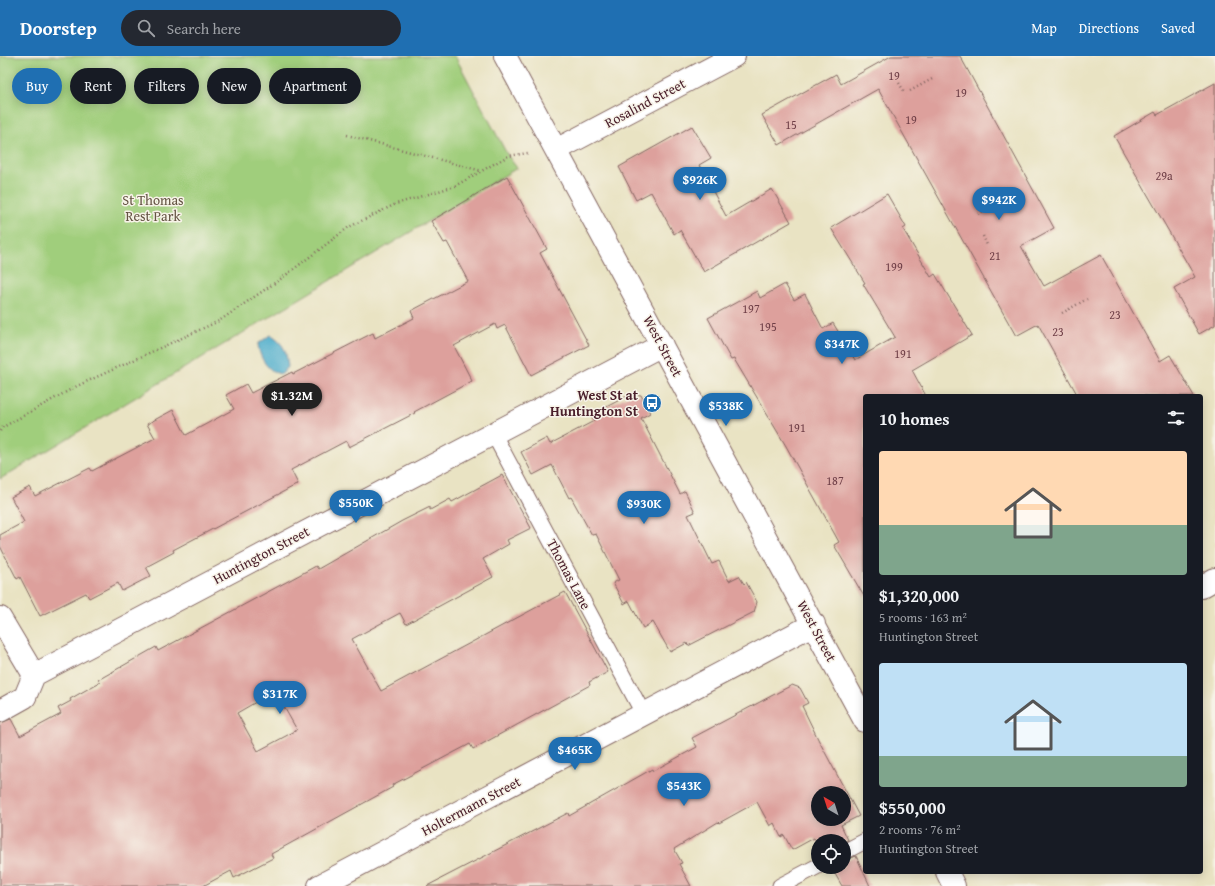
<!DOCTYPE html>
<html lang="en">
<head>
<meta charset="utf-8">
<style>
  :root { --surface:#171b24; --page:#242831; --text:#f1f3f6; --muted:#9ea1a6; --accent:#1f6fb2 }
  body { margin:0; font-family:"Gentium Book Plus",serif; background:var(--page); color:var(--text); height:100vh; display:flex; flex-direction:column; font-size:15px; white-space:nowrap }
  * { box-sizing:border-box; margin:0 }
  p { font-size:13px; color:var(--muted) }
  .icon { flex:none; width:22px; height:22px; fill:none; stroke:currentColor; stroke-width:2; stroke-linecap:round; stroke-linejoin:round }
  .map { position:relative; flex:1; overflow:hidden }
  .sheet { position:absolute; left:863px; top:338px; width:340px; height:480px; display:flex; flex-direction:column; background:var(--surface); border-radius:4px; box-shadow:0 2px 10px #0003 }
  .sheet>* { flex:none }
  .hud { position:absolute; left:12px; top:12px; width:380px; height:36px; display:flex; gap:8px }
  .needle { width:26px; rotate:321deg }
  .buttons { position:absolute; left:811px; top:730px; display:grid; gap:8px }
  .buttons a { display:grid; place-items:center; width:40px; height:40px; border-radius:50%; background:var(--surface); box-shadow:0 2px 10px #0003; font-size:20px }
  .price { position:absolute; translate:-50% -34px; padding:0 9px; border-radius:14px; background:var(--accent); color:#fff; font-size:13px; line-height:26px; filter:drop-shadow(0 1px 2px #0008) }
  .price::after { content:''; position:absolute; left:50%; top:24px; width:12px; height:9px; margin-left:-6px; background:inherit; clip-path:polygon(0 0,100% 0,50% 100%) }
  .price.on { background:#222; color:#fff }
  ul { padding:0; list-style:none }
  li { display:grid; align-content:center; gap:8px; height:212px; padding:0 16px }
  li span { display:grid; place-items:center; height:124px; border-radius:4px; color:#555 }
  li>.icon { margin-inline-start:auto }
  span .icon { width:72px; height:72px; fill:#fffc; stroke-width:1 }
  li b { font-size:17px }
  h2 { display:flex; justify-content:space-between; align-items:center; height:48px; padding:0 16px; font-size:17px }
  .chip { padding:0 14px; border-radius:18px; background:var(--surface); box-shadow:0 2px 10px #0003; font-size:14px; line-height:36px }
  .chip.on { background:var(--accent); color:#fff }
  header { display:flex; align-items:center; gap:24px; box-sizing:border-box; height:56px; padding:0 20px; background:var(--accent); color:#fff }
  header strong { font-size:19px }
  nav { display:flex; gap:22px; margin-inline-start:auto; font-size:14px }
  .search { width:280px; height:36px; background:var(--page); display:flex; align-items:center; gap:10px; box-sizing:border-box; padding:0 14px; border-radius:22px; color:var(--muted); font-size:15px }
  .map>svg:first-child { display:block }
  .green { fill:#a0ce7c; stroke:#757654 }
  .water { fill:#4dadcc; stroke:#4c667c }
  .building { fill:#dda09c; fill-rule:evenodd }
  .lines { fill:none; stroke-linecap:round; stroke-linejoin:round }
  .service-casing { stroke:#826460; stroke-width:17 }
  .minor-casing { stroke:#826460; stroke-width:24 }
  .path { stroke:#826460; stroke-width:2.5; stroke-dasharray:1 3; stroke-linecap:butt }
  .service { stroke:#fff; stroke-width:15 }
  .minor { stroke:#fff; stroke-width:22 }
  .labels { text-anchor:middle; stroke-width:3; stroke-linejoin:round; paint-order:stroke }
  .number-label { font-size:12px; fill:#6f3f47 }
  .street-label { font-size:14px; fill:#4a1f2b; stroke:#f7f3e8 }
  .park-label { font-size:14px; fill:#645443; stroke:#f7f3e8 }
  .poi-label { font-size:14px; font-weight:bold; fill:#4a1f2b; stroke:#f7f3e8; text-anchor:end }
</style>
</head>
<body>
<header>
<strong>Doorstep</strong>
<div class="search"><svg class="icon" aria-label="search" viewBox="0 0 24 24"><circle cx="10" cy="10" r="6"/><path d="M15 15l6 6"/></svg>Search here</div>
<nav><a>Map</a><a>Directions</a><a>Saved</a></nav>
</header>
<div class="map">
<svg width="1215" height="830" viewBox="0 0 1215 830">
  <rect width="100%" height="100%" fill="#f7f3e8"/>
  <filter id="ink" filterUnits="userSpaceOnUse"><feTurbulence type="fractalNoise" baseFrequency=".025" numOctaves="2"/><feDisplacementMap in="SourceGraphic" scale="8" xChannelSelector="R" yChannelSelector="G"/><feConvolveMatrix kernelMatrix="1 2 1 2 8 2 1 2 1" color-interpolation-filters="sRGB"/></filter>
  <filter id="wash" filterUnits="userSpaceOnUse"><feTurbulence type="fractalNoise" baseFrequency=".012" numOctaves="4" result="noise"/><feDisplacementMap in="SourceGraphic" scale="16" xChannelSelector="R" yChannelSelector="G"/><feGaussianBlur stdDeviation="0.9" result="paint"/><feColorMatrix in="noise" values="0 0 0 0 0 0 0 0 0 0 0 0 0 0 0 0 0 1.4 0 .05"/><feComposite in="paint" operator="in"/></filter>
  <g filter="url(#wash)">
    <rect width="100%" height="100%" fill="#e9e3c3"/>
    <path class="green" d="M0,0H455L508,100L517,112L0,423Z"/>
    <path class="water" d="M270,279C285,288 286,295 288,311L282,318C268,317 259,301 258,288Z"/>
    <g id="blocks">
      <path class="building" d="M891,0H960L1054,172L1021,190L1044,230L1101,199L1160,305L1170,299L1194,340H1078L1038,268L1016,280L878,33L779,89L762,59L836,18L841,28Z
        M1215,27V269L1199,278L1174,233L1195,221L1114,80L1155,56L1157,59Z
        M692,70L711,102L699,109L726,160L772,133L791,166L704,216L680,174L674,178L651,136L636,144L619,111Z
        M507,120L547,193L540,197L589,289L531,319L505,269L497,273L495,268L454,290L472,325L414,356L415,357L349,391L346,385L291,414L298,428L173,494L174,496L146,511L151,520L122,535L118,527L89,542L86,537L40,560L20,521L17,523L0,490V479L24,466L11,441L30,431L35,440L90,412L92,415L155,382L147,368L173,354L186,379L234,353L226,339L246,328L251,337L292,316L293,318L363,282L373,277L375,282L414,262L411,255L468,225L447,186L444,187L431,165Z
        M887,138L906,171L903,173L931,221L935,218L972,279L912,314L926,340H865V542L834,489L839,486L786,390L734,303L731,304L708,262L757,235L760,242L785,228L794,244L805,238L823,273L833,267L855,304L895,281L863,228L865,227L831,172Z
        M631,338L641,339L650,357L641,362L680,438L685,435L695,456L688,459L712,508L719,505L729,525L739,520L744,528L746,526L757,546L754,556L688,590L687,587L670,596L653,566L643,572L629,545L624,548L613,527L619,524L596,478L592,479L571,441L569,442L552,409L533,419L521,396L547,382L550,388L594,365L591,359Z
        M502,419L531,472L507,484L509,488L483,503L493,521L406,568L400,557L352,583L381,635L565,536L608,616L589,626L590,629L473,693L470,688L392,729L393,731L271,798L273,802L234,822L231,815L203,830H0V667L11,663L20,680L61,658L58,652L71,645L70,643L100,626L98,624L156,591L158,595L316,510L318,513L402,465L430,451V454L450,443L452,446ZM275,635L297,674L258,695L237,657Z
        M792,629L800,632L808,647L802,650L819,685L859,760L841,769L848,784L844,786L818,785V788L814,782L792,794L784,779L781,781L774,767L770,770L757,746L719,767L718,766L674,793L682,807L679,808L691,830H427L568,757L569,760L652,713L653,715L697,691L692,682ZM818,737H844V763H818Z
        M856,800L870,830H842L831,811H844V805Z"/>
    </g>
  </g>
  <g filter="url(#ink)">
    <use href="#blocks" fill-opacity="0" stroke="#826460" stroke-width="1"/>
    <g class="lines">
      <defs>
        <path id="service" d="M493,377L644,659
          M844,796L865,785
          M780,830L818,810"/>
        <path id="minor" d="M505,0L865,665
          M556,94L734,0
          M1201,531L1215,523
          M0,562L34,619
          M0,655L25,641L34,619L662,289
          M947,816L954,830
          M319,830L814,568"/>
      </defs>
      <use href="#service" class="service-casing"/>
      <use href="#minor" class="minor-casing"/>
      <path class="path" d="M899,27L904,35
        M910,35L934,22
        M347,79L482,115
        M978,158L1002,144
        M983,180L987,189
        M1062,257L1087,243
        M0,375L3,371L77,330L219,265L282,222L349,171L396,148L455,130L508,100L528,97"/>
      <use href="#service" class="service"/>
      <use href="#minor" class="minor"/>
    </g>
  </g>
  <defs>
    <symbol id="bus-disc" viewBox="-11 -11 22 22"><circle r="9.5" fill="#1f6fb2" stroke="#f7f3e8"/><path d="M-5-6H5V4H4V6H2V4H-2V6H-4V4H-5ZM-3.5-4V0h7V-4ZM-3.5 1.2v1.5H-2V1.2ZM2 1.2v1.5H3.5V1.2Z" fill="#fff"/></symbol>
  </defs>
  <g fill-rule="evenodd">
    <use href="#bus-disc" x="641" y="336" width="22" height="22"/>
  </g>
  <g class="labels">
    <g class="number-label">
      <text x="894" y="24">19</text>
      <text x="961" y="41">19</text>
      <text x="911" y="68">19</text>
      <text x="791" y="73">15</text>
      <text x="1164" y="124">29a</text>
      <text x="995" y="204">21</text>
      <text x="894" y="215">199</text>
      <text x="751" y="257">197</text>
      <text x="1115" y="263">23</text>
      <text x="768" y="275">195</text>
      <text x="1058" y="280">23</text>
      <text x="903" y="302">191</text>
      <text x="797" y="376">191</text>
      <text x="835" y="429">187</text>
    </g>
    <g class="street-label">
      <text transform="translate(645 47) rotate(-28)" y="5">Rosalind Street</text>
      <text transform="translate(663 290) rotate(62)" y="5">West Street</text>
      <text transform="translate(261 499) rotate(-28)" y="5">Huntington Street</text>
      <text transform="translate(569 518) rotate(62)" y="5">Thomas Lane</text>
      <text transform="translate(817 575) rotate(62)" y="5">West Street</text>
      <text transform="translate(471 750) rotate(-28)" y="5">Holtermann Street</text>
    </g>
    <g class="park-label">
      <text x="153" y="149">St Thomas<tspan x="153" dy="16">Rest Park</tspan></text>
    </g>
    <g class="poi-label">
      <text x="638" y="344">West St at<tspan x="638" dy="16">Huntington St</tspan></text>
    </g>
  </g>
</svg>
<div class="buttons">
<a><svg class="needle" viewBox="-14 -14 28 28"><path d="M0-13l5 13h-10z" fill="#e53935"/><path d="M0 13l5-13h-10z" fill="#9ea1a6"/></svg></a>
<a><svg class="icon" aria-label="locate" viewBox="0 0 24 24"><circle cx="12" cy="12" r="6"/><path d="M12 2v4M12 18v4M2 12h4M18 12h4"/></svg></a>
</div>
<b class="price" style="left:700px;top:145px">$926K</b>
<b class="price" style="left:999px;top:165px">$942K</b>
<b class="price" style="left:842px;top:309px">$347K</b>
<b class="price on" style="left:292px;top:361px">$1.32M</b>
<b class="price" style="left:726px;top:371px">$538K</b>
<b class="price" style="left:356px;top:468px">$550K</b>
<b class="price" style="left:644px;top:469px">$930K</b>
<b class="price" style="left:280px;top:659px">$317K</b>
<b class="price" style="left:575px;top:715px">$465K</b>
<b class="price" style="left:684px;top:751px">$543K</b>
<div class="hud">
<a class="chip on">Buy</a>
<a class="chip">Rent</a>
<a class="chip">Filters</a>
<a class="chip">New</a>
<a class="chip">Apartment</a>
</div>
<section class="sheet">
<h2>10 homes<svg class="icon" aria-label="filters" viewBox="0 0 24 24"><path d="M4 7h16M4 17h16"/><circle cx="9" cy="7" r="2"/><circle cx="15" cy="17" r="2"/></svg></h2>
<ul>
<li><span style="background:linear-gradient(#ffd9b3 60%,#7fa58c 0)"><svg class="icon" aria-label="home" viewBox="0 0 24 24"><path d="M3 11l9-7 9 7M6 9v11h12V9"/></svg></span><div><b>$1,320,000</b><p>5 rooms · 163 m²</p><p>Huntington Street</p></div></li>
<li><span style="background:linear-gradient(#bfe0f5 75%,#7fa58c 0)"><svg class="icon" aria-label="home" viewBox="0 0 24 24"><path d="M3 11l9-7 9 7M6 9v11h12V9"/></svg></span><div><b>$550,000</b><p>2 rooms · 76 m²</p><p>Huntington Street</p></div></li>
</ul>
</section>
</div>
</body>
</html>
